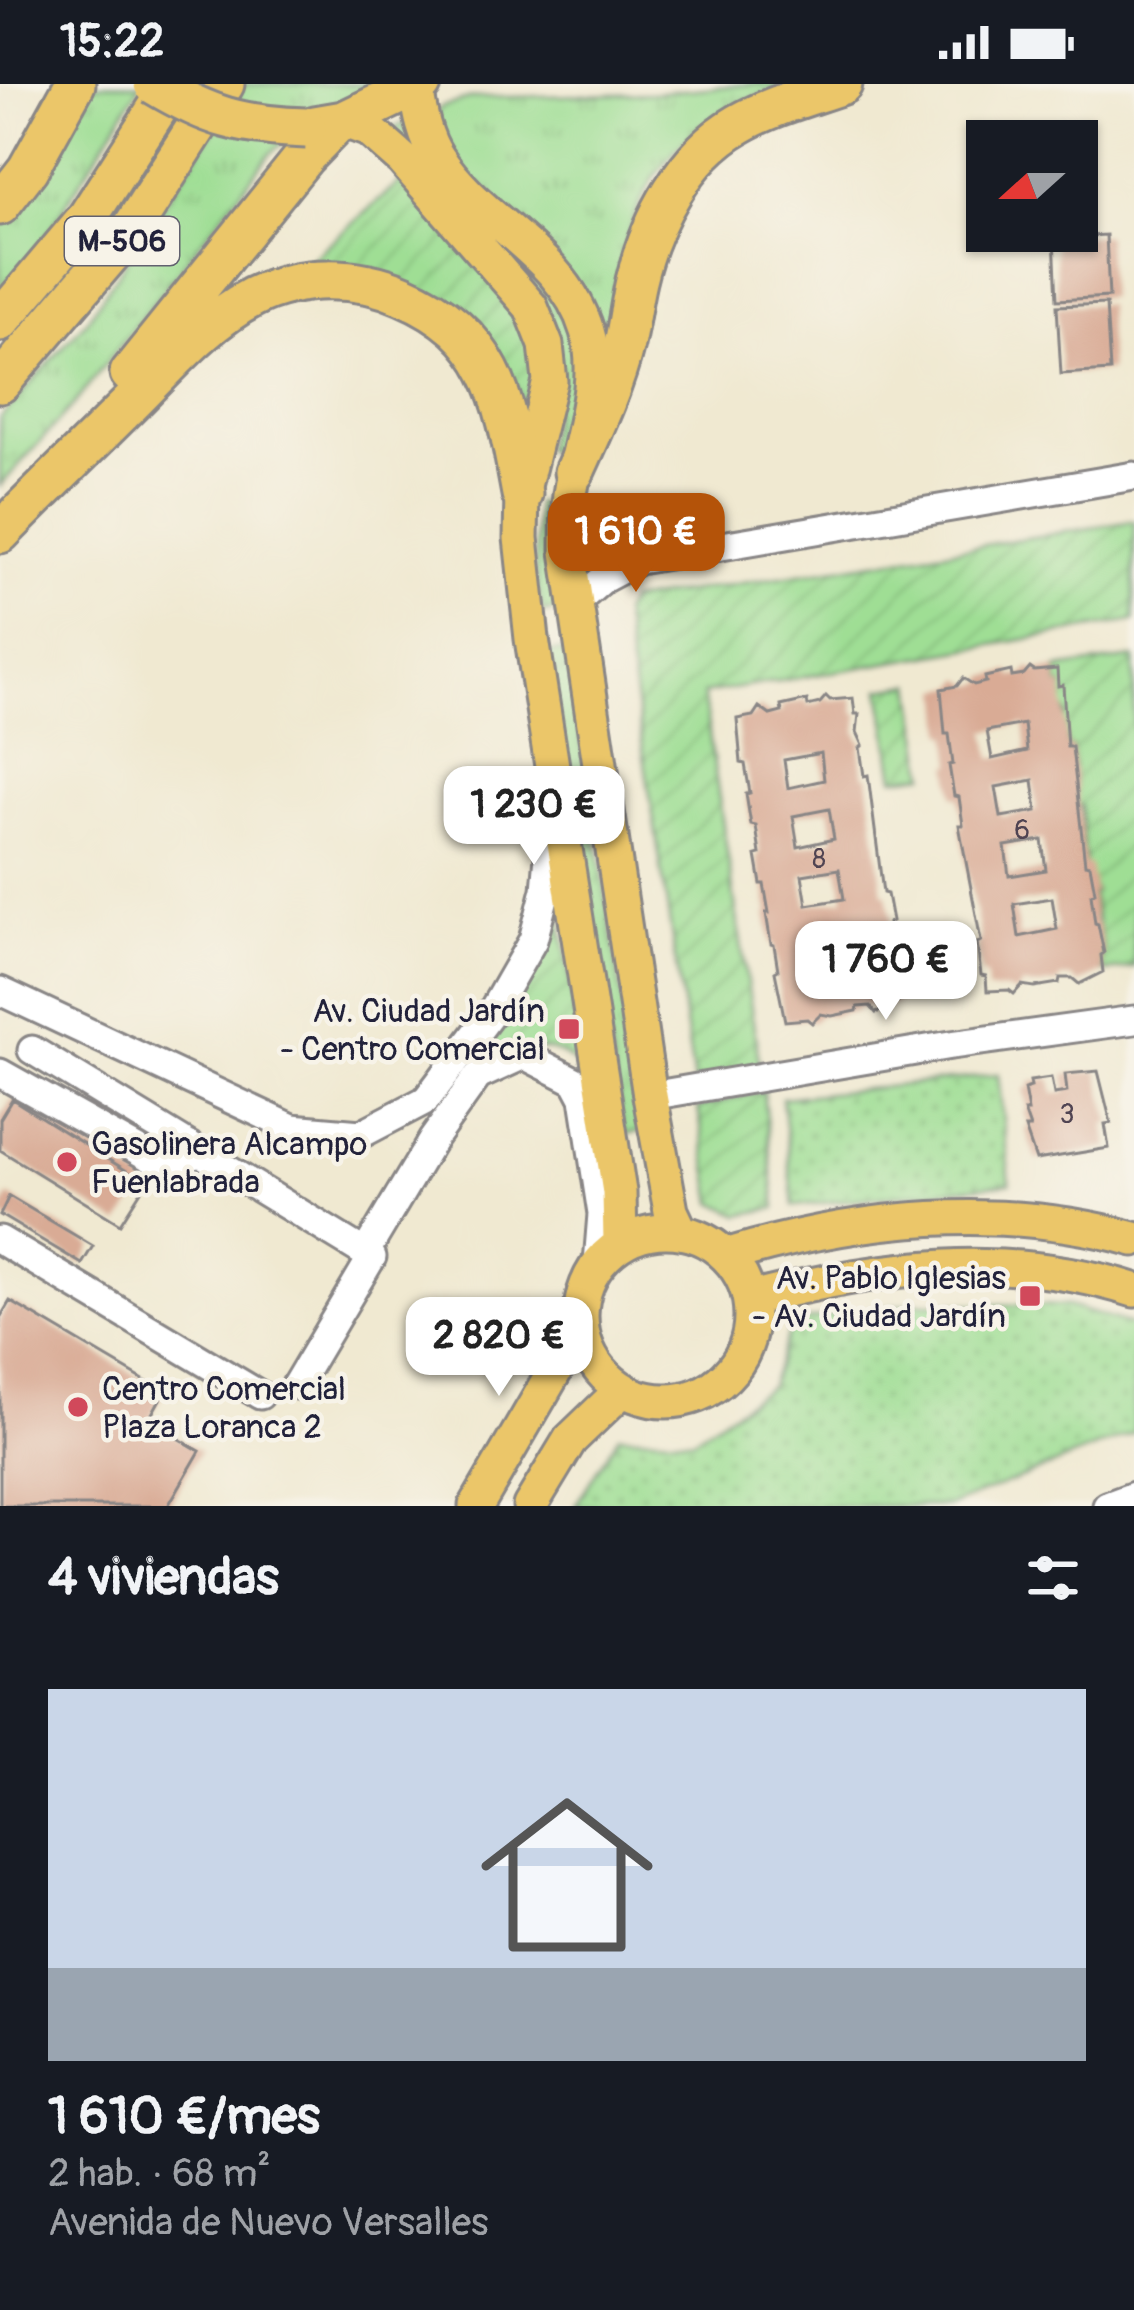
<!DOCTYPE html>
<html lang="es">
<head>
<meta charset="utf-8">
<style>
  :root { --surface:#171b24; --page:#242831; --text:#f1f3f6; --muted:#9ea1a6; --accent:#b45309 }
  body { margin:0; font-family:Pangolin,sans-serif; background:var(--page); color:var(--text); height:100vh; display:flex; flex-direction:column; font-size:45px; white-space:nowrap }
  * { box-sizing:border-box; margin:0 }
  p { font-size:39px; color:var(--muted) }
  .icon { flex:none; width:66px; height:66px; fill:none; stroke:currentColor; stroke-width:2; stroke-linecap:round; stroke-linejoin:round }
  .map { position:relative; height:1422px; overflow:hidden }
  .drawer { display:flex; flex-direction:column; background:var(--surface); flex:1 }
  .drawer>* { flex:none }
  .needle { width:78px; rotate:249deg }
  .tools { position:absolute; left:966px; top:36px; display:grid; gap:24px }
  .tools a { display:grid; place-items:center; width:132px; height:132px; border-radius:0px; background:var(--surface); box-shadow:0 3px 9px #0004; font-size:60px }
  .price { position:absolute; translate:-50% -102px; padding:0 27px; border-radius:24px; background:#fff; color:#222; font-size:39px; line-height:78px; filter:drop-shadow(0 3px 6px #0008) }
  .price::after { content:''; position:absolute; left:50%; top:72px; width:36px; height:27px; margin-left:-18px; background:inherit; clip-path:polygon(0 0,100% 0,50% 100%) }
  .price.active { background:var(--accent); color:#fff }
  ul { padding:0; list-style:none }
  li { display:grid; align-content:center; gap:24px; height:636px; padding:0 48px }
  li span { display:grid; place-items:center; height:372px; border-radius:0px; color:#555 }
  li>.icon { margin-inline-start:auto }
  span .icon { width:216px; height:216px; fill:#fffc; stroke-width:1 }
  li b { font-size:51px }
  h2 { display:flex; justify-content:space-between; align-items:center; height:144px; padding:0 48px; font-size:51px }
  .status { display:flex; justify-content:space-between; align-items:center; height:84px; padding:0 60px; background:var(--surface); direction:ltr }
  .status svg { height:33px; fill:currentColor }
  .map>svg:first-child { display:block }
  .grass { fill:url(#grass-tufts); stroke:#608068; stroke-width:3 }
  .park { fill:url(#park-dots); stroke:#608068; stroke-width:3 }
  .garden { fill:url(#garden-furrows); stroke:#608068; stroke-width:3 }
  .building { fill:#d9ab95; fill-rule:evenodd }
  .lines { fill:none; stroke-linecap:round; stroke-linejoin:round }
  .minor-casing { stroke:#898686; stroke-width:33 }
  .major-casing { stroke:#898686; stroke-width:39 }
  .highway-casing { stroke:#898686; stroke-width:45 }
  .minor { stroke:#fff; stroke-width:27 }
  .major { stroke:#ebc669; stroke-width:33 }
  .highway { stroke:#ebc669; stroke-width:39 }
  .highway-bridge-casing { stroke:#898686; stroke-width:45; stroke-linecap:butt }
  .highway-bridge { stroke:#ebc669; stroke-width:39 }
  .poi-dot { fill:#d1495b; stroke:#f7f3e8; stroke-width:4.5 }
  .labels { text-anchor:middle; stroke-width:9; stroke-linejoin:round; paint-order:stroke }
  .number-label { font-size:27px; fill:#504452 }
  .shield { fill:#f7f3e8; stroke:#62616f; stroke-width:3 }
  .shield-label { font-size:30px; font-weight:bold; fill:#22223b }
  .poi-label { font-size:33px; fill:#22223b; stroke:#f7f3e8; text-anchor:end }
</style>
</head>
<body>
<div class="status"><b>15:22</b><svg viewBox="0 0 49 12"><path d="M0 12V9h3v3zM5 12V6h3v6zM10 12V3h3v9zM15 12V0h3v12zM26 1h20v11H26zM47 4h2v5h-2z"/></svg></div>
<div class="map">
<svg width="1134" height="1422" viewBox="0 0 1134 1422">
  <defs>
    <pattern id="grass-tufts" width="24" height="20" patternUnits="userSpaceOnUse" patternTransform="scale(3)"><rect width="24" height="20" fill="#9fde94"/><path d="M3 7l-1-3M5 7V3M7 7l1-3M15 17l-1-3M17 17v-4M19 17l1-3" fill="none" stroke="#89be80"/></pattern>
    <pattern id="park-dots" width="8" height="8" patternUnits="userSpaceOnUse" patternTransform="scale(3)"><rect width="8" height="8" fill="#9fde94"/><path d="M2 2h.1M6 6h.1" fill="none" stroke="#89be80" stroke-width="1.8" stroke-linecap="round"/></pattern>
    <pattern id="garden-furrows" width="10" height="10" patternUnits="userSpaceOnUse" patternTransform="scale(3)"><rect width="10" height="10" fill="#9fde94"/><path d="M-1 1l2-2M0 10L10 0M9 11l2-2" fill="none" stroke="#89be80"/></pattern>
  </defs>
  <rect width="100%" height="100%" fill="#f7f3e8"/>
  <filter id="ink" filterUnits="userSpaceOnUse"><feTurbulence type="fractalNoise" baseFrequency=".00833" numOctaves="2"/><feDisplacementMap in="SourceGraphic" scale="24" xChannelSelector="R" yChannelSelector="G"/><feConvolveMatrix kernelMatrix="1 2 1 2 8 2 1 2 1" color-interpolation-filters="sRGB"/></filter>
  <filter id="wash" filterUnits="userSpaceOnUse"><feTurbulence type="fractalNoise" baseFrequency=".004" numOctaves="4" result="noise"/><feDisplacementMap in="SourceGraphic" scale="48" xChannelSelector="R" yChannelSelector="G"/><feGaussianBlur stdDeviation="2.7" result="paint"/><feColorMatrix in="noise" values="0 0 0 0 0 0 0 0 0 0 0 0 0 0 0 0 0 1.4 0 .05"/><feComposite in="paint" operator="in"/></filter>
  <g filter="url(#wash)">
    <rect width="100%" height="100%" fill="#f0e9d1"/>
    <path class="grass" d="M86,0H141L27,183L0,212V131Z
      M244,0H383L314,31L270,70L74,320L0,402V334L86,237Z
      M752,0H790C770,8 748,14 729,24C631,78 621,168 605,268L468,95L433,34L441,23L472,14L652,9Z
      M409,37L571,234L578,299L562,371L544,365L553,328L392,45Z
      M536,419L555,421L561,526L542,529L535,487Z
      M567,566L643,1047L624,1050L548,569Z"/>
    <path class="park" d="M998,991L1010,1099L794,1122L782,1014Z
      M914,1219L1068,1222L1134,1242V1349L949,1422H575L619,1351L693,1355L770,1302L792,1238Z"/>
    <path class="garden" d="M405,94L523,232L541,298L526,325L509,288L462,228L303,182Z
      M1134,437V537L703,610L760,983L694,998L622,529L630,517Z
      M1134,574V883L1103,888L1101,871L1104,868L1091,810L1095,808L1085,780L1081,722H1077L1072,663H1067L1063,635L1067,632L1061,620L1063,602H1058L1057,585Z
      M913,600L926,690L895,694L881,605Z
      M557,812L585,992C558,951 517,965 478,979L537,878Z
      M763,1007L776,1124L740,1131L714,1118L698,1024Z"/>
    <g id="blocks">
      <path class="building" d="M1106,151L1109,213L1057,216L1054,154Z
        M1106,220L1110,287L1061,290L1057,222Z
        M1030,584L1034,587L1057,585L1058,602L1063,601L1067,663H1072L1085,780L1090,781L1095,808L1091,810L1095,839L1098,840L1104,869L1101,871L1103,888L1079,900L1072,894H1060L1059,899L1034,903L1022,901L1014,910L1009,906L987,907L986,892L981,891L977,859L981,857L959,741H963L959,713L954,712L949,681L953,680L949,650H945L941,605L957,602L963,594L974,601L986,598L985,593L1011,587L1012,593L1024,591ZM1024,640L1027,667L992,675L987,647ZM1033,696L1037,727L1001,733L996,703ZM1042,756L1046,786L1009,792L1005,762ZM1052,814L1057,845L1019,853L1014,820Z
        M826,612L830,616L853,614L855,630H859L857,648L863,661L860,664L864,692L868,691L883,809L887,810L892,837L888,839L892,867L896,869L902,897L898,900L901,916L876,929L870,922L858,923L857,927L832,932L821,930L812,939L807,935L785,937L775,888L778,886L774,861L771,860L766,829H769L764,800H761L756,771L760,770L756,742L751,741L746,710L750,709L745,680L741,679L737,635L753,632L759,623L770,631L782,628L781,622L807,616L808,622L820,619ZM821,669L824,696L788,704L784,676ZM829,725L834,755L798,763L793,732ZM839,785L844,815L807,821L802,791ZM850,842L855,874L817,881L812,849Z
        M1098,987L1111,1039L1105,1040L1109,1064L1036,1076L1025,1044H1030L1024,1027H1028L1024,1005L1031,1003L1030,997L1051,994L1054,1010L1067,1008L1065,990Z
        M12,1015L146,1099L120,1140L0,1066V1035Z
        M9,1112L93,1162L82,1180L0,1131Z
        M10,1217L164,1308L148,1337L200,1367L168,1422H0V1234Z"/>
    </g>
  </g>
  <g filter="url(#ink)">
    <use href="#blocks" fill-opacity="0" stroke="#898686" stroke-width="3"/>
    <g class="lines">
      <defs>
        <path id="minor" d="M568,439L627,467H653
          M574,520L603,495L639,476L1134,392
          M0,907L292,1044L361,1050L426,1016L490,931L533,856L546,806L552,737
          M32,966L201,1069
          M0,989L162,1080L201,1069L365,1169
          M650,1012L951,961L1134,936
          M0,1156L260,1311
          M296,1301L372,1173L365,1169L433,1055L478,992L524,971L575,997L584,1014L602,1130L598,1179
          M1107,1422L1134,1412"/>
        <path id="major" d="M416,4C420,28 424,53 438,74C480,139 564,169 587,247C603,299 577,359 570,411C568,430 568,448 568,467L650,1012L671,1127L680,1146
          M344,37L369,46L402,75L531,223L546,261L550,297L522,410L521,454L532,555L619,1108L620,1158
          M581 1232a85 85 0 1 1 170 0a85 85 0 1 1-170 0Z
          M729,1171C858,1132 1002,1118 1134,1155
          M751,1215C876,1182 1008,1166 1134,1206
          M476,1422L581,1242
          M530,1422L570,1356L622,1306"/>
        <path id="highway" d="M315,42L344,37L421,0
          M0,121L28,85L75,0
          M0,237L87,134L173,0
          M130,289L305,72L337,39
          M0,299L131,146L224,0
          M574,388C593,346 613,305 624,260C629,239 631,218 636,197C650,137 685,71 739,40C770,22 808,12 842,0
          M0,449C45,403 91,359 136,314C172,278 207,237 253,213C299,190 357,191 403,211C497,251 505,320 522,410"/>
      </defs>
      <use href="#minor" class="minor-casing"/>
      <use href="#major" class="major-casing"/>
      <use href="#highway" class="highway-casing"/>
      <use href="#minor" class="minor"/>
      <use href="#major" class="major"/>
      <use href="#highway" class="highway"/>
      <defs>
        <path id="highway-bridge" d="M154,0C209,33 242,42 306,44"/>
      </defs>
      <use href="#highway-bridge" class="highway-bridge-casing"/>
      <use href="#highway-bridge" class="highway-bridge"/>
    </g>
  </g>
  <g class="poi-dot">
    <rect x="557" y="933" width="24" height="24" rx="6"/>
    <circle cx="67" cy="1078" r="12"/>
    <rect x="1018" y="1200" width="24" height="24" rx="6"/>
    <circle cx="78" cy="1323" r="12"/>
  </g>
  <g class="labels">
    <g class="number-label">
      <text x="1022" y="755">6</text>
      <text x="819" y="784">8</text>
      <text x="1067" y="1039">3</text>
    </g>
    <rect class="shield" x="65" y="133" width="114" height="48" rx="9"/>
    <g class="shield-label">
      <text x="122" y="167">M-506</text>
    </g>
    <g class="poi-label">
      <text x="545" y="938">Av. Ciudad Jardín<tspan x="545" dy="38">- Centro Comercial</tspan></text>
      <text x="91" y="1071" text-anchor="start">Gasolinera Alcampo<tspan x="91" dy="38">Fuenlabrada</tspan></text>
      <text x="1006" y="1205">Av. Pablo Iglesias<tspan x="1006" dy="38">- Av. Ciudad Jardín</tspan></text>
      <text x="102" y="1316" text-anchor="start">Centro Comercial<tspan x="102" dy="38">Plaza Loranca 2</tspan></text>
    </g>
  </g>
</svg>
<div class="tools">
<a><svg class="needle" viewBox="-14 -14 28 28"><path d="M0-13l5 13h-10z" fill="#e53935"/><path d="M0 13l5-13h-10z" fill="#9ea1a6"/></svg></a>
</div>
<b class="price active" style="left:636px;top:511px">1 610 €</b>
<b class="price" style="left:534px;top:784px">1 230 €</b>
<b class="price" style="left:886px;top:939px">1 760 €</b>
<b class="price" style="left:499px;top:1315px">2 820 €</b>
</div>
<section class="drawer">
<h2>4 viviendas<svg class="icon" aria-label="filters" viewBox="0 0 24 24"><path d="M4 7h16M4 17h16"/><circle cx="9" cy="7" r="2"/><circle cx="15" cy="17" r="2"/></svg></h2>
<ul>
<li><span style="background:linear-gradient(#c9d6e8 75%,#9aa5b1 0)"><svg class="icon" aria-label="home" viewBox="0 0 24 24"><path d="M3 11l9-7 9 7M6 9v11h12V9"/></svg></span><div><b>1 610 €/mes</b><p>2 hab. · 68 m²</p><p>Avenida de Nuevo Versalles</p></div></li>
</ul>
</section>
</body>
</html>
